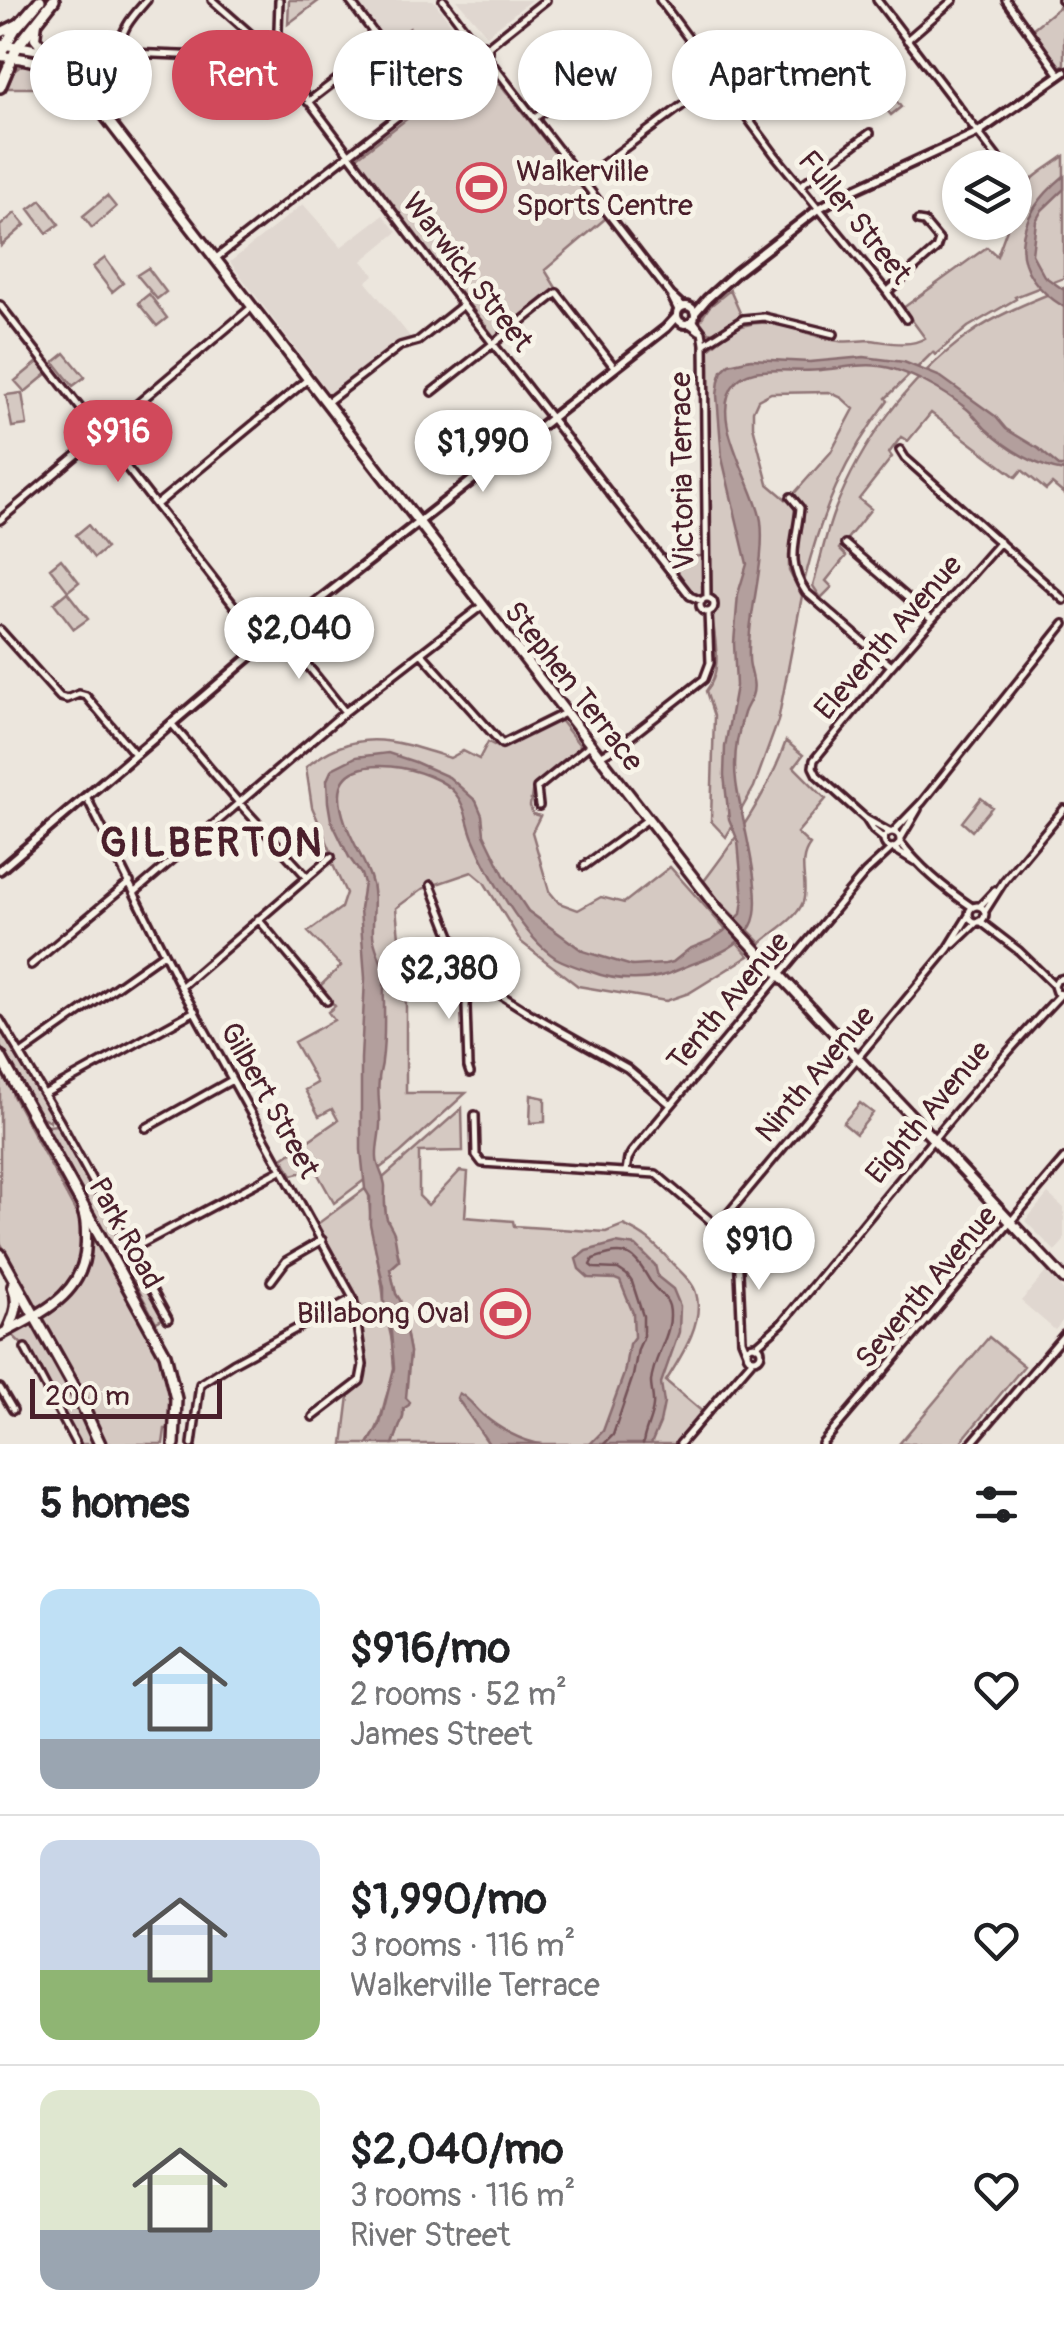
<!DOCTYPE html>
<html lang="en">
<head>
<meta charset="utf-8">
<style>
  :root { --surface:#fff; --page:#f2f2f2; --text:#202124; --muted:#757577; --line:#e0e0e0; --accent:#d1495b }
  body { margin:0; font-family:Pangolin,sans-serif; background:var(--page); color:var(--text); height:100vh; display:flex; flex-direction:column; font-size:38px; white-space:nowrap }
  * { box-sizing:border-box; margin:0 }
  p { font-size:32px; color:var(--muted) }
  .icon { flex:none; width:55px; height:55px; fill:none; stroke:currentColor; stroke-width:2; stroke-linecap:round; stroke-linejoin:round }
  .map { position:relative; height:1444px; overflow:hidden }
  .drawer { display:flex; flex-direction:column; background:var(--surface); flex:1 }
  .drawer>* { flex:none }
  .guide { position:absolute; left:30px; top:30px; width:1005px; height:90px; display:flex; gap:20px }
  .tools { position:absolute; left:942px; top:150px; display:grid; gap:20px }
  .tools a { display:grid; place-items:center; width:90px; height:90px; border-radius:50%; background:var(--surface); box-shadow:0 2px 8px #0004; font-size:50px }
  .scale { position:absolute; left:30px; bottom:25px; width:192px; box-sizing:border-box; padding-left:10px; border:5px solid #4a1f2b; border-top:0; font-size:28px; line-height:35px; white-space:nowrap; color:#4a1f2b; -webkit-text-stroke:8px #f7f3e8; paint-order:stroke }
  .price { position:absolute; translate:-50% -85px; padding:0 22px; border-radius:35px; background:#fff; color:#222; font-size:32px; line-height:65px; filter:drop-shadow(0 2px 5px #0008) }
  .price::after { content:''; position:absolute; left:50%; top:60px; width:30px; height:22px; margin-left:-15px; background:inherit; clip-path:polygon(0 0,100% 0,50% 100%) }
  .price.on { background:var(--accent); color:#fff }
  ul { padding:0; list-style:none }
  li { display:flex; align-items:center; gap:30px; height:250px; padding:0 40px }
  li+li { border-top:2px solid var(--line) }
  li span { display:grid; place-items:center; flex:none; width:280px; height:200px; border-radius:20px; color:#555 }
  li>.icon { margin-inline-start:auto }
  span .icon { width:120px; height:120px; fill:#fffc; stroke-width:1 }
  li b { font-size:42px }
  h2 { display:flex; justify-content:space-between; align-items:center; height:120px; padding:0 40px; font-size:42px }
  .chip { padding:0 35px; border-radius:45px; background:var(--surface); box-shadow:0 2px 8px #0004; font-size:35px; line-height:90px }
  .chip.on { background:var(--accent); color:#fff }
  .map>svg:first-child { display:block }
  .built { fill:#e0d7d0 }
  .green { fill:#d5c9c2; stroke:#907476; stroke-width:2.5 }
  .water { fill:#b39f9d; stroke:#896c6f; stroke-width:2.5 }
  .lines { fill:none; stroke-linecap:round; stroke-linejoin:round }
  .shore { stroke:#745259; stroke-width:2.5 }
  .minor-casing { stroke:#4a1f2b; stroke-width:12 }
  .tertiary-casing { stroke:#4a1f2b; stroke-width:14 }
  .secondary-casing { stroke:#4a1f2b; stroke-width:15 }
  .trunk-casing { stroke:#4a1f2b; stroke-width:16 }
  .minor { stroke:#f7f3e8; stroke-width:5 }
  .tertiary { stroke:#f7f3e8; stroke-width:6 }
  .secondary { stroke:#f7f3e8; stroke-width:8 }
  .trunk { stroke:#f7f3e8; stroke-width:9 }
  .labels { text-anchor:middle; stroke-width:10; stroke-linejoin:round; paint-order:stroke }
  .poi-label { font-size:30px; fill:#4a1f2b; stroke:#f7f3e8; text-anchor:start }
  .street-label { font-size:30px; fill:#4a1f2b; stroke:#f7f3e8 }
  .district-label { font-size:40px; font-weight:bold; letter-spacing:2.5px; fill:#4a1f2b; stroke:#f7f3e8 }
</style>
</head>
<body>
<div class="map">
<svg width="1064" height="1444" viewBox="0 0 1064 1444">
  <rect width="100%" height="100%" fill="#ece6dd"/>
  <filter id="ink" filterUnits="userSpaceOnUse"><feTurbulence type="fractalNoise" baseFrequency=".01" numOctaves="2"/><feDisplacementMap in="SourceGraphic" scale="20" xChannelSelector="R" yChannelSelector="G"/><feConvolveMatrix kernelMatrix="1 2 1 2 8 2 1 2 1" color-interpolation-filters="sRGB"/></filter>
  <g filter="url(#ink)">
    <path class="built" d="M353,0H433L470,48L433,77L420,62L408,72L385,47L388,44Z
      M457,0H531L487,35Z
      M303,204L341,247L383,215L397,232L362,261L374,275L366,282L412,339L332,397L230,262Z
      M1048,1194L1064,1208V1241L1055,1251L1025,1221Z
      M1047,1271L1064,1292V1319L1055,1330L1021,1301Z"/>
    <path class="green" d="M289,0H320L288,24Z
      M1059,7L1064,13V64L1061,67L1031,30Z
      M410,28L441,66L432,73L421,60L413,65L411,62L404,63L389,44Z
      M482,61L606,218L545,270L558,291L495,338L356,158Z
      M22,65H31L53,77L35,88H7L14,71Z
      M192,76L212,101L199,111L179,87Z
      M883,84L901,107L891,115L872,92Z
      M1064,156V278L1015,297L1016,299L968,327L935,355L933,352L927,358L886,398L888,401C844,458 821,513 804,582C800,572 797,561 797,550C798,528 814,514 791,497L831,452L854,409L842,398L829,392L771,393L758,400L753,411V426L768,484L794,506L796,513L789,555V571L802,596L778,721L754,787L726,837L711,821L714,716L706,691C724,670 714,639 712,612L715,603L710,596L711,508L706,351C718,342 731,328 746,325C777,316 808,337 839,341C849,343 860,340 871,340C888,342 909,348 925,338L903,308L987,247L997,256L1009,223L1015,222C1015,183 1035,177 1064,156Z
      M107,196L116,207L92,228L83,216Z
      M41,200L59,224L47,233L29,209Z
      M15,213L25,225L1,246L0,226Z
      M105,258L123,283L112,292L93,267Z
      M148,268L166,292L157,299L137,275Z
      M1064,288V494L1052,484L1046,490L1022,470L1016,477L931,413L908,441L901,437L889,453L892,457L859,499L871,509L839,549L846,556L826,581L832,587L821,598L813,586C820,562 825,536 834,512C861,443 907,380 967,336C996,315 1031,301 1064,288Z
      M730,290L741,315L714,333L708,332L700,321L709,307Z
      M149,294L167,318L157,326L138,303Z
      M65,353L85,377L73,386L54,362Z
      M38,362L48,373L25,392L15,381Z
      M22,393L27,425L12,427L6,395Z
      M88,525L106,548L94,558L76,535Z
      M703,556L706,589L704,594L696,596L688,587L668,557Z
      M61,559L79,582L68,591L50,568Z
      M67,592L88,619L74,629L54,603Z
      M559,719L582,748L533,786L530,806L533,814L540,816L532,832L549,891L559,903L578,910L601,897L624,903L670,867L749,956L689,993L666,1001L578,986L521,942L484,882L472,872L422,889L396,908L406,1005V1093H466L400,1153L334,1203L315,1169L292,1175L283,1158L338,1120L332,1109L319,1116L305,1090L317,1083L294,1042L334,1020L328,1012L335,1006L319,987L341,966L308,932L341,908L346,893L328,854L331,851L312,807L306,767C357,726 394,740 450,758L463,751L479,759L488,742L500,748Z
      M786,741L803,755L794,767L826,799L797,833L810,845C796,863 809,883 803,902C796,920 774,931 761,943L719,901L704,881C736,839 769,792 786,741Z
      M981,798L992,807L972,831L962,822Z
      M0,1033L8,1036L51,1113L50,1121L42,1117L0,1046Z
      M0,1065L10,1082L13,1096L81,1222C84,1265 75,1286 37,1308L0,1242Z
      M531,1095L545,1098V1122L530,1123Z
      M860,1103L873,1113L856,1134L843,1123Z
      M462,1108L463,1151L419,1152V1196L428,1205L460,1171L468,1172L465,1217L513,1221L514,1226L606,1232L623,1225C646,1235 655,1244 672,1263C680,1271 693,1282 696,1293C705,1322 680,1358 666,1381L705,1414L679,1444H393L403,1417L410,1352L400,1300L396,1294L390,1269L399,1261V1257L386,1218L383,1178Z
      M57,1125L127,1251H115L47,1126Z
      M365,1189L369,1193C369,1230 381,1265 384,1301C386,1324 397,1347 394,1371C392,1381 388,1391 385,1401C381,1417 378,1430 368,1444H343L349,1396L360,1387L366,1376L361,1306L316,1225Z
      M93,1237L163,1356L174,1402L173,1429H165L163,1444H104L40,1315C73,1291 88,1280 93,1237Z
      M125,1255L130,1257L164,1318L156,1322L120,1256Z
      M32,1319L52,1359L62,1371L96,1444H80L28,1350L9,1332Z
      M989,1337L1024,1366L959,1444H899Z"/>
    <path class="water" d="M1064,176V189L1042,210L1036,221L1032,254L1044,276L1064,290V307C1003,269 1014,217 1064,176Z
      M864,357L904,362L941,377L995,416L1006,429L1039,449L1059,466H1064V471C1037,467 1007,449 987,430C980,423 974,415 967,409C946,392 906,369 879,366C859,363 841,369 821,370C801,372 782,369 762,371C753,371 742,375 736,382C705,416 756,485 761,521C766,564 747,615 749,658C749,671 757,683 752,696C750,702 746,707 744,713C737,735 733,758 736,781C739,812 767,901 751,926C734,954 705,957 678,970C653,982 617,982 592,972C580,968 567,964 556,958C523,937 488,874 473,838C467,823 466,806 455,793C436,768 341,747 340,794C339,823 361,851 370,877C377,896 372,915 373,935C374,948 382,960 384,973C385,982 383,992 384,1002C384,1021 385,1041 382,1061C382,1067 379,1073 379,1080C377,1093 380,1106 380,1119C381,1132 376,1145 377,1158C377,1167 384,1176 385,1186C385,1196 384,1205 386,1215C387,1222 392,1227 394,1233C396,1241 397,1252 399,1261L390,1269L396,1294L400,1300L410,1352L406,1398L410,1402L409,1405L403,1409V1417L393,1444H368L380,1424L394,1368L391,1332L384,1302V1288L370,1224V1197L365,1189L361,1150V1059L365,978L360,909L364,883L361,874L349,857L331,820L328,802L327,780L332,769L356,757L388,753L415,762L449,777L476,801L482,815L484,834L504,875L528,911L583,951L632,966L665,964L673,962L689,949L711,940L724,931L741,914L743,899L738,841L729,819L724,775L725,747L736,686L734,643L738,594L747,564L722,458L717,395L719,381L722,371L729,364L751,359L810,362Z
      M616,1243L636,1246L655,1265L658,1277L673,1289L680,1306L679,1332L661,1383L664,1403L660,1423L651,1444H590L603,1431L624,1374L629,1344L634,1337L633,1313L620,1281L615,1279L589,1278L579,1269L576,1259L586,1251Z
      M459,1393C470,1399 474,1407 483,1415C498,1428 522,1442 542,1444H489L457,1398Z"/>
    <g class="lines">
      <path class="shore" d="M604,1444L613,1435L633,1376L638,1349L643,1338V1316L632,1282L627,1275L618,1269L594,1268L590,1265L593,1259C627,1247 633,1252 650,1281C655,1291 666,1294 669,1306C675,1333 653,1355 651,1382C651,1390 654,1398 653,1406C652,1419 644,1431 643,1444"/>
      <defs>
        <path id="minor" d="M212,0L255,38V58
          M349,0L382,44
          M443,0L477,45
          M660,0L775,155L887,292L906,319
          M877,0L1005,168
          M1006,0L1060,75
          M1062,0L1064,2
          M907,40L953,0
          M475 51a7 7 0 1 1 14 0a7 7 0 1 1-14 0Z
          M487,47L546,0
          M121,52C118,31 134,15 147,0
          M486,56L671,295L683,306
          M277,59L466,309L690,596L702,601
          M62,61L69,54L79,51L277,59L279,0
          M308,102L386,42
          M535,118L577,86
          M583,179L719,78
          M1015,181L1019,186
          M800,186L870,133
          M215,259L476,55
          M887,292L936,249L939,240L924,222L918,221
          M672,298L678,310
          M0,305L264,644
          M693,320L702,332L704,344L707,598
          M688,323L699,331
          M704,344L743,319L764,317L834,334
          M432,392L557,293L615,368
          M326,403L400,346L418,341L463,305
          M900,450L905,458L1064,600
          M791,497L800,508C797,541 785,562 806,592L891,666
          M156,505L308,379
          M0,520L252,307
          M845,544L932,619
          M700 605a7 7 0 1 1 14 0a7 7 0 1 1-14 0Z
          M0,630L60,697L67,699L79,694L86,696L134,753
          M280,631L345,712
          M421,653L502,744L565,713
          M171,723L240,804L307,877
          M600,756L620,745L704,679L710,663L708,612
          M86,796L181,987L353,1298L363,1365L360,1381L313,1417
          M539,806L537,788L591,744
          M866,819L873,830L884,839
          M884 840a8 8 0 1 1 16 0a8 8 0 1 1-16 0Z
          M889,832L866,819L817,775L813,767L814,760L891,666L1000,542
          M893,832L922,802L1064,624
          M901,838L918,809
          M900,842C920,868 945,889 972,907
          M893,848L914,861
          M584,866L648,819
          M431,885L462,964L480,982L531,1014L627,1068L670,1104
          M135,892L345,712L483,605
          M969 914a8 8 0 1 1 16 0a8 8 0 1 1-16 0Z
          M980,906L995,890
          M985,911L1004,881L1064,809
          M258,919L327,1001
          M980,921L1019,951L1054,985
          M954,944L977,922
          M31,965L130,882
          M1064,978L1057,980L1054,986L1056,992L1064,995
          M181,987L331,857
          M0,1020L59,1120L168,1319
          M21,1054L164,953
          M470,1073L468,1067L466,1006L467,996L480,982
          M44,1094L195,1011
          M475,1115L476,1155L482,1163L656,1174L734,1241L738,1249L742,1340L747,1352
          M146,1128L232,1080
          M626,1171L628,1159L632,1152L865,873L892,848
          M717,1227L948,949L969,915
          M130,1250L281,1170
          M271,1281L286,1261L322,1240
          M747 1352a7 7 0 1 1 14 0a7 7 0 1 1-14 0Z
          M756,1346L782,1323C874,1213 962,1099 1060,995
          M25,1348L76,1444
          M0,1388L13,1410
          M192,1444L200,1384L233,1363L353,1298
          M680,1444L753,1359
          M822,1444L1064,1159
          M971,1444L1064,1335"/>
        <path id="tertiary" d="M677 315a9 9 0 1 1 18 0a9 9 0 1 1-18 0Z
          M695,313L707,299L737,272L818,209L842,195L977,133L1064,72
          M0,870L280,631L666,328L677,316"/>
        <path id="secondary" d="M37,22L35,38L44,49
          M0,33L18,24
          M0,45C41,47 62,52 84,89L717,908L1064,1279
          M0,56C41,59 49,66 82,88
          M0,1335C40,1313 85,1296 86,1243C86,1232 87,1222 83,1212"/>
        <path id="trunk" d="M0,54L15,29L40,0
          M0,87L17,47L54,0
          M0,1056L165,1354L176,1399L174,1444
          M0,1254L72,1383L100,1444
          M8,1330C15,1315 20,1303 13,1286"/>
      </defs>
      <use href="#minor" class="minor-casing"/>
      <use href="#tertiary" class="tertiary-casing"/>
      <use href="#secondary" class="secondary-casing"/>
      <use href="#trunk" class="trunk-casing"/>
      <use href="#minor" class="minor"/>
      <use href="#tertiary" class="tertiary"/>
      <use href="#secondary" class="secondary"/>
      <use href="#trunk" class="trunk"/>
    </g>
  </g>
  <defs>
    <symbol id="stadium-ring" viewBox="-11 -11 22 22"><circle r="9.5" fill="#f7f3e8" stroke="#d1495b" stroke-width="1.5"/><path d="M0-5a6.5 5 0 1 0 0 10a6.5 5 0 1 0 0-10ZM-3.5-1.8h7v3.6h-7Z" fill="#d1495b"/></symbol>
  </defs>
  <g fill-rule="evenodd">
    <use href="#stadium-ring" x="454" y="160" width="55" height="55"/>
    <use href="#stadium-ring" x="478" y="1286" width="55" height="55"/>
  </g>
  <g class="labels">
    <g class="poi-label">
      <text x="516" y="181">Walkerville<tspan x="516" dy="34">Sports Centre</tspan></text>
      <text x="470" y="1323" text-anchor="end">Billabong Oval</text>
    </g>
    <g class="street-label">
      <text transform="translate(855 217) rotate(51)" y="10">Fuller Street</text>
      <text transform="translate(468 272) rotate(52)" y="10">Warwick Street</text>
      <text transform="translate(682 471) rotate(-91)" y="10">Victoria Terrace</text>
      <text transform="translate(888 637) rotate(-49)" y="10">Eleventh Avenue</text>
      <text transform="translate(574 686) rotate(52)" y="10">Stephen Terrace</text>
      <text transform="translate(728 1001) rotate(-50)" y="10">Tenth Avenue</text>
      <text transform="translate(815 1074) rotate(-50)" y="10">Ninth Avenue</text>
      <text transform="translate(270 1100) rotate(61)" y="10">Gilbert Street</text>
      <text transform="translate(928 1112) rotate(-50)" y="10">Eighth Avenue</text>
      <text transform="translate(126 1233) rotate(61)" y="10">Park Road</text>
      <text transform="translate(926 1287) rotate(-50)" y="10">Seventh Avenue</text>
    </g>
    <g class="district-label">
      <text x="212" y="856">GILBERTON</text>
    </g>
  </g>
</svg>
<div class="tools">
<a><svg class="icon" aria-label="layers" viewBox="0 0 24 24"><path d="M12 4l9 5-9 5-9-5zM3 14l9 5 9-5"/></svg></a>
</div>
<div class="scale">200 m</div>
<b class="price on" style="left:118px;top:485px">$916</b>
<b class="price" style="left:483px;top:495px">$1,990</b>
<b class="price" style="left:299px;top:682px">$2,040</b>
<b class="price" style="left:449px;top:1022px">$2,380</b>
<b class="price" style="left:759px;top:1293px">$910</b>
<div class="guide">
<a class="chip">Buy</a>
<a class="chip on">Rent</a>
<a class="chip">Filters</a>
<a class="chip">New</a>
<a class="chip">Apartment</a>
</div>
</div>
<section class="drawer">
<h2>5 homes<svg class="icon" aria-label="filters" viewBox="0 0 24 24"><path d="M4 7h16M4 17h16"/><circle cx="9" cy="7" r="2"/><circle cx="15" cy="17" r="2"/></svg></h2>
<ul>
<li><span style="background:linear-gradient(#bfe0f5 75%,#9aa5b1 0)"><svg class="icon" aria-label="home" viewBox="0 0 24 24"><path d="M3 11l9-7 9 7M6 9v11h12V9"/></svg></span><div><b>$916/mo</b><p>2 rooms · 52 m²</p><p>James Street</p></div><svg class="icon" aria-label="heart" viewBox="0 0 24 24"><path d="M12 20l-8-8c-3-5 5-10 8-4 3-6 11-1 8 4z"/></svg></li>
<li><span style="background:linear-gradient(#c9d6e8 65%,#8fb573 0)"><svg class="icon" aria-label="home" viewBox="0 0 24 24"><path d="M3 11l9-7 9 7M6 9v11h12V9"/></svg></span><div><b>$1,990/mo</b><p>3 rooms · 116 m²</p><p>Walkerville Terrace</p></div><svg class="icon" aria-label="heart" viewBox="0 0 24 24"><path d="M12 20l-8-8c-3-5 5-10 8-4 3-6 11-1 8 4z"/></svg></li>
<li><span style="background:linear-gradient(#dfe7d0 70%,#9aa5b1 0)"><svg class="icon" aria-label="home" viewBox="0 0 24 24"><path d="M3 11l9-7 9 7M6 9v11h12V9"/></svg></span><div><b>$2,040/mo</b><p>3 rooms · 116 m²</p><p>River Street</p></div><svg class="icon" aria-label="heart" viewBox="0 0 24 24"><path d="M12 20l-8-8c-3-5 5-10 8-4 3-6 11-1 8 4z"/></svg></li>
</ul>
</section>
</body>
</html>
